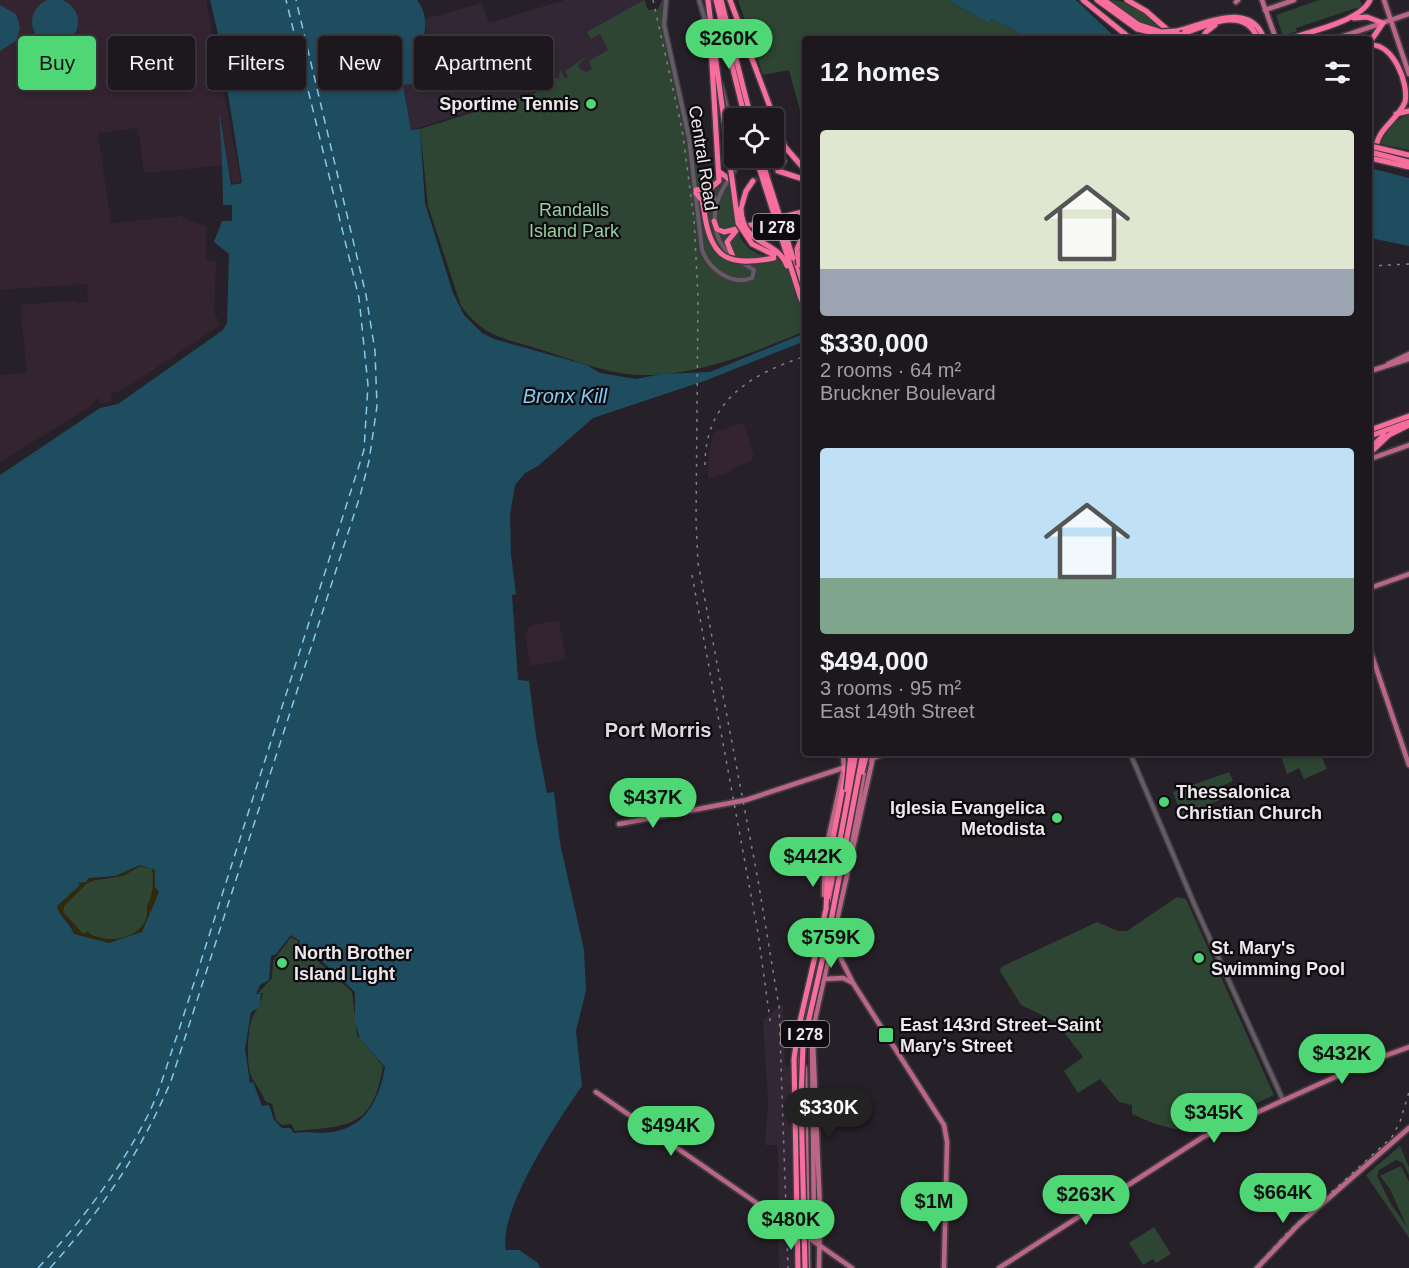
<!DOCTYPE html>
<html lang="en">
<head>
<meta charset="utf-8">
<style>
  :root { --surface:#1c181e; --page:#252127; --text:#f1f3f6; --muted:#a0a0a4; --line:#3a373c; --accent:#4fd675 }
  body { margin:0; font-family:Helvetica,sans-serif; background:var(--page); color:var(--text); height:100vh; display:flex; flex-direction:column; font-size:22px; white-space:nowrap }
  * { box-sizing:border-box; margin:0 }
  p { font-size:20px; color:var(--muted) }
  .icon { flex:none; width:33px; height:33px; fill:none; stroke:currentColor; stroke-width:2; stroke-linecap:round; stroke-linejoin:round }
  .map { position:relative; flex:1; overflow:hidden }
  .side { position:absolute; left:802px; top:36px; width:570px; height:720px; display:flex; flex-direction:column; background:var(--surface); border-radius:6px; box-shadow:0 3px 9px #0003,0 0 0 2px var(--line) }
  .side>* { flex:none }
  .banner { position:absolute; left:18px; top:36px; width:570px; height:54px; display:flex; gap:12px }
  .fabs { position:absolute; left:724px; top:108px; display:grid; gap:12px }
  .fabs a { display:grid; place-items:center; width:60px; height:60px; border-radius:6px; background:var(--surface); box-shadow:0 3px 9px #0003,0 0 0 2px var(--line); font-size:30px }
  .price { position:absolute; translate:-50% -51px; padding:0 14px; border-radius:21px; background:var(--accent); color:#111; font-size:20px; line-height:39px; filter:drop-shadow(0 2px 3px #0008) }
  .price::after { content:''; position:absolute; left:50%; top:36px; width:18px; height:14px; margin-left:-9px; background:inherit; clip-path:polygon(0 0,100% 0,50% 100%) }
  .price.on { background:#222; color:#fff }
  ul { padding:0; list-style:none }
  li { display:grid; align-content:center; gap:12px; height:318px; padding:0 18px }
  li span { display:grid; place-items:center; height:186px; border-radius:6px; color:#555 }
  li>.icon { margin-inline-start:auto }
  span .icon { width:108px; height:108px; fill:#fffc; stroke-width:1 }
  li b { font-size:26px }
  h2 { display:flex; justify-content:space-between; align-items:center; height:72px; padding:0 18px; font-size:26px }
  .tag { padding:0 21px; border-radius:6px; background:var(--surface); box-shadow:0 3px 9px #0003,0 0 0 2px var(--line); font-size:21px; line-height:54px }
  .tag.on { background:var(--accent); color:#111 }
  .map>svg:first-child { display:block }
  .industrial { fill:#332430 }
  .built { fill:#322835 }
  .green { fill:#2e4533 }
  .sand { fill:#322908; fill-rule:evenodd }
  .water { fill:#1f4d60; fill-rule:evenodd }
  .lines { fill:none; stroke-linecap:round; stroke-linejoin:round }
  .ferry { stroke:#81ccef; stroke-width:1.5; stroke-dasharray:8 6; stroke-linecap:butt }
  .highway-tunnel { stroke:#443e46; stroke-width:5; stroke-dasharray:5 2.5; stroke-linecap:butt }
  .minor-casing { stroke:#403b41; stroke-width:7 }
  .major-casing { stroke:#403b41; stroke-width:8 }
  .highway-casing { stroke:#403b41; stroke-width:8 }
  .minor { stroke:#635c65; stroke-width:4 }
  .major { stroke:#bc6686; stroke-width:4.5 }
  .highway { stroke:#f76d9c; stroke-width:5 }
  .rail { stroke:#868188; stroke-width:1.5; stroke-dasharray:3 6; stroke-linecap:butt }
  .major-bridge-casing { stroke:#403b41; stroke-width:8; stroke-linecap:butt }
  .highway-bridge-casing { stroke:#403b41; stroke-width:8; stroke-linecap:butt }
  .major-bridge { stroke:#bc6686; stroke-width:4.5 }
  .highway-bridge { stroke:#f76d9c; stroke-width:5 }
  .poi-dot { fill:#4fd675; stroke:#0e0b0e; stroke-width:2 }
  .labels { text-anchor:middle; stroke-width:4.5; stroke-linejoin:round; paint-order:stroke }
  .shield { fill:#0e0b0e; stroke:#a9a6aa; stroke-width:1.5 }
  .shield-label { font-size:16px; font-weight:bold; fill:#ece8ed }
  .poi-label { font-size:18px; font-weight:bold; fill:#ece8ed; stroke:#0e0b0e; text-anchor:start }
  .street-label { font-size:18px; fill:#ece8ed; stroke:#0e0b0e }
  .park-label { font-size:18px; fill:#96d1a2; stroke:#0e0b0e }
  .water-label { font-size:20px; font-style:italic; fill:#81ccef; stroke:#0e0b0e }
  .neighbourhood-label { font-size:20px; font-weight:bold; fill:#ded6e1; stroke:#0e0b0e }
</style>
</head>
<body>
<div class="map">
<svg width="1409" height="1268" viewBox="0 0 1409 1268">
  <rect width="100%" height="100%" fill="#262028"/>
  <path class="industrial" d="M0,0H206L241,182L232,183L228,165L144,173L138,128L98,133L111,223L182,216V218L206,226V260L216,261L214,312L221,325L123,390L111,393L112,401L100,403L99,397L90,407L0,462V375L27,373L20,305L75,300L78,303L88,302L87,284L0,290Z
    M744,423L754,455L751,461L731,469V472L708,479L709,452L714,432Z
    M559,620L566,659L531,666L525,636L528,629L533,625Z"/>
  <path class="built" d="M565,0H645L648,10L610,69L411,130L403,84L419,82L418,76L422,69V52L427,37L425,19L482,3L489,23Z
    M783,1003L785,1066L790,1067L795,1268H779L778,1150L776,1145H765L768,1103L763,1020Z"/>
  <path class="green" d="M644,0L648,10L658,9L662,0H670L667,9L668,29L698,170L707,176L727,173C739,225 726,261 798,259L805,252V331C752,353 696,377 637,375C604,373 571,359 539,349C504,338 485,338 461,306L428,206L420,129L538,92L531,82L545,75L559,79L560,69L565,79L568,77L565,71L587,56L578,65L581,70L587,72L592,69L589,61L608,50L600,34L591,39L587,32Z
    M738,0H948L988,23L991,19L1013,29L1025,39H806L805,129L789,70L763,75Z
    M1110,0C1131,0 1146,14 1161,28L1138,21Z
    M1319,0H1360L1362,6L1296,28L1297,31L1283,36L1276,15Z
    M1409,115V150L1381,144C1384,132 1396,117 1409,115Z
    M1280,753H1320L1327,769L1304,779L1299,768L1287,774Z
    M1229,772L1233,781L1220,787L1224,798L1182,817L1173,792Z
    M140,866L152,869C155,879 154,898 147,906C151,931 124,944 102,938C93,936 89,934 82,933L63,912L64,906L89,881L123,876Z
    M1177,897L1186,899L1274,1095L1200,1129C1175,1133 1154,1124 1132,1114V1105L1119,1102L1100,1079L1078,1093L1064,1071L1083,1057L1056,1022L1021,1005L1000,971L1001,967L1097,922L1118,931H1127Z
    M291,937L298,941L295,954L298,957L309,953L352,992L357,1035L383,1066C373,1128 349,1126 295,1131L291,1124L282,1125L276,1120L272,1104L265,1101C262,1091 255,1085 251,1076C246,1064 247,1026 254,1014C259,1006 261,1003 263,993H258L272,978L273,961Z
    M1400,1146L1409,1167V1175L1403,1163L1396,1160L1379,1170L1377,1176L1391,1204L1407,1227L1390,1189L1380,1176L1401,1166L1409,1182V1238L1366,1175Z
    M1154,1227L1171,1254L1156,1263L1153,1259L1143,1265L1129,1243Z"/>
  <path class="sand" d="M140,865L155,870V887L159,892L142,932L109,943L74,934L71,924L58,912L57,906L79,886L78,883C97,876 120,876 140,865ZM140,866L152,869C154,878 153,898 147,906C152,939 102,948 87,931L86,934L82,933L63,912L64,906L84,885L99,878L123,876Z"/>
  <path class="water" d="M32 22a23 23 0 1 1 46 0a23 23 0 1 1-46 0Z
    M210,0H417C437,25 414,56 416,83L403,85L411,130L420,129L425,203L453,293L464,315L482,333L494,339L587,365L600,373L636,379L662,374L710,372L805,333V341L707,380L593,418L538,466L525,473L515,485L510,515L511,555L516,594L512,595L518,680L529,681L536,736L547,793L554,792L560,843L584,950L586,990L576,1031L582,1086C559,1118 497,1213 506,1250H519L538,1263L540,1268H0V475L100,408L118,404L223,330L227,323L229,254L214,242L222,221H232V205H223C223,174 221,142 219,111L231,185L242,183L220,42ZM140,865L155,870V887L159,892L142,932L109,943L74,934C70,922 58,916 57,906L80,885L78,883L86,882L89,878L115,876ZM291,935L300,941L297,951L302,953L310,950L355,992V1022L360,1039L385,1067C380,1097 367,1127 332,1132C322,1134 307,1131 294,1133L290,1128H282L274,1120L269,1105L262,1106L253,1082L250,1083L245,1049L251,1012L260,1007L261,993L256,994L260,985L269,980L271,956L276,954Z
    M948,0H1076L1117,39H1025L1013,29L991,19L988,23Z
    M0,5L16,14L20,27L17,40L0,51Z
    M1370,168L1409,178V246L1370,238Z"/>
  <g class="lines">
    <path class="ferry" d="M38,1268C81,1222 119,1172 148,1115C161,1089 168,1060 178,1033L364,450L368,385L359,298L286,0
      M50,1268C101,1211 141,1152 171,1081L360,496L369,461L377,406L375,351L366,295L296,0"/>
    <path class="highway-tunnel" d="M753,181L762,175L778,171"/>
    <defs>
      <path id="minor" d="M666,0L664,25L689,138L702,250C709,269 731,286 752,278L754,270L741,262
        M699,0L711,39
        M721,84L735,139
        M696,193L711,192L717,201
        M732,257C711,238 710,211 724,187C730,178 738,169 737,158
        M1130,753L1195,906L1283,1100"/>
      <path id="major" d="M1262,0L1276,39
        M1384,0L1409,74
        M1236,2L1238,0
        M1265,10L1294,0
        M1335,39L1409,14
        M1388,364L1409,354
        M1370,371L1409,359
        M1370,459L1409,445
        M1370,588L1409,574
        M1370,650L1409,765
        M862,762L887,753
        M619,824L746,800L846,767
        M853,852L851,845L865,766
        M824,895L825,854L844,768L843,753
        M832,901L859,753
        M833,943L853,983L944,1125L947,1142L944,1268
        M819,968L825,979L843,978L853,983
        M804,1030L829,918
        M813,1042L820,1210L819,1268
        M797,1053L800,1174
        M805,1068L808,1268
        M596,1092L758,1204
        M796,1229L852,1268
        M819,1245L814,1227L812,1033L874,753
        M999,1268L1203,1137L1368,1062L1409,1047
        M1257,1268L1299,1224L1409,1128"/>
      <path id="highway" d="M708,0L711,25
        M716,0L745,118
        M721,0L751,118
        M730,0L785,147L806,171
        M1083,0L1131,39
        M1097,0L1137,29L1168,36
        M1104,0L1139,25L1161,32
        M1127,0L1146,11L1178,39
        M1354,18L1367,17L1383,23L1370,42
        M1177,31C1205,24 1251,0 1264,39
        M1183,34C1207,25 1245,5 1258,39
        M1202,39L1206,32L1215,25
        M1288,39C1309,32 1361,21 1370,0
        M1370,45C1393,43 1409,83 1405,102C1398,120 1376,129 1376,150
        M1396,114L1409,111
        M774,145L784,161L778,171
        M778,171L806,180
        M721,173L729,179
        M696,190L712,187L719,181L717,148
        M696,193L702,200L704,210
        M741,208L746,191L753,181
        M714,221L717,229L724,232L806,211
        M795,252L806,243
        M733,257L727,242L736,231
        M793,258L806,295
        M800,296L806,311
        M1370,430L1409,416
        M1370,436L1409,422
        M1370,448L1384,435
        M1370,453L1389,435L1409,425
        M828,897L839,845
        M826,909L828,864L846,772L844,768"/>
    </defs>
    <use href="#minor" class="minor-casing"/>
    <use href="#major" class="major-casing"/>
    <use href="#highway" class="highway-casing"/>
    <use href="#minor" class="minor"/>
    <use href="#major" class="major"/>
    <use href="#highway" class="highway"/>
    <path class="rail" d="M653,0L682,129L694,219L698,296L696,521L698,563L758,880L779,1007L788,1268
      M1370,266L1409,264
      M705,465C705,400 751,374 806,356
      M692,575L758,933L771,1027
      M1255,1268L1289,1231L1392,1137L1400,1122L1409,1092"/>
    <defs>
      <path id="major-bridge" d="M758,1204L794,1228"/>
      <path id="highway-bridge" d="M711,25L738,223L752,244L774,255
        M1161,32L1177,31
        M1168,36L1183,34
        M711,47L717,148
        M1370,146L1409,155
        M1370,152L1409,162
        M756,158L800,296
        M761,158L793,258
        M1370,158L1409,167
        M741,208C742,248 777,238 787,266
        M704,210C710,259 728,267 774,258
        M799,265L797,249L806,229
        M862,772L867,753
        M847,790L851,753
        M839,845L856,753
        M798,1268L794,1059L798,1030L826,909
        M805,1268L801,1099L803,1045L830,926L863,753"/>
    </defs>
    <use href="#major-bridge" class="major-bridge-casing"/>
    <use href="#highway-bridge" class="highway-bridge-casing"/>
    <use href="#major-bridge" class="major-bridge"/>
    <use href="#highway-bridge" class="highway-bridge"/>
  </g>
  <g class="poi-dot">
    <circle cx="591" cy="104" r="6"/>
    <circle cx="1164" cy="802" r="6"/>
    <circle cx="1057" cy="818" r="6"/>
    <circle cx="1199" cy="958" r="6"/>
    <circle cx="282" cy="963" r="6"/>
    <rect x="878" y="1027" width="16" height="16" rx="3"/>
  </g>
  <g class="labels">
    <g class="shield">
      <rect x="753" y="214" width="48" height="26" rx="4.5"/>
      <rect x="781" y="1021" width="48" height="26" rx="4.5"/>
    </g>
    <g class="shield-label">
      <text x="777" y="233">I 278</text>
      <text x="805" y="1040">I 278</text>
    </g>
    <g class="poi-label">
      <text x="579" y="110" text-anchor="end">Sportime Tennis</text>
      <text x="1176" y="798">Thessalonica<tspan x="1176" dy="21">Christian Church</tspan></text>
      <text x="1045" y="814" text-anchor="end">Iglesia Evangelica<tspan x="1045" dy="21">Metodista</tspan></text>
      <text x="1211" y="954">St. Mary's<tspan x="1211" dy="21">Swimming Pool</tspan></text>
      <text x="294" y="959">North Brother<tspan x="294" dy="21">Island Light</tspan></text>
      <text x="900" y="1031">East 143rd Street–Saint<tspan x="900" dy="21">Mary’s Street</tspan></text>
    </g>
    <g class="street-label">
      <text transform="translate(703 158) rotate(81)" y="6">Central Road</text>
    </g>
    <g class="park-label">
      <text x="574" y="216">Randalls<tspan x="574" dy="21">Island Park</tspan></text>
    </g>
    <g class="water-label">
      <text x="565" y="403">Bronx Kill</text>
    </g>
    <g class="neighbourhood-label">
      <text x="658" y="737">Port Morris</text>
    </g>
  </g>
</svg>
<div class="fabs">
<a><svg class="icon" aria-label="locate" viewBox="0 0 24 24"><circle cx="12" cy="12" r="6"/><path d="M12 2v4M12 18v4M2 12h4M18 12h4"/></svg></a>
</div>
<b class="price" style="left:729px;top:70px">$260K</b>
<b class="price" style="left:653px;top:829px">$437K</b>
<b class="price" style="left:813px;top:888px">$442K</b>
<b class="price" style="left:831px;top:969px">$759K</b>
<b class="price" style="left:1342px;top:1085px">$432K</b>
<b class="price on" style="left:829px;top:1139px">$330K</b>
<b class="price" style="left:1214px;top:1144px">$345K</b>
<b class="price" style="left:671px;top:1157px">$494K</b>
<b class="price" style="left:1283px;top:1224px">$664K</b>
<b class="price" style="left:1086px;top:1226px">$263K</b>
<b class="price" style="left:934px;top:1233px">$1M</b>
<b class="price" style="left:791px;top:1251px">$480K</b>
<div class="banner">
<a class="tag on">Buy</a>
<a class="tag">Rent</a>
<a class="tag">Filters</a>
<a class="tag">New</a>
<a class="tag">Apartment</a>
</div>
<section class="side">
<h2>12 homes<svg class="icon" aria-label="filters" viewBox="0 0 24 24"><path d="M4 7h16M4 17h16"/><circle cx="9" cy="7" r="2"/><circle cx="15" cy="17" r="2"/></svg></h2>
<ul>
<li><span style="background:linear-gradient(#dfe7d0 75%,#9aa5b1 0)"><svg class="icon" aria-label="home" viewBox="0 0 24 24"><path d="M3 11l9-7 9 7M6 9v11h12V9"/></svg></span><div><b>$330,000</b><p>2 rooms · 64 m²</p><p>Bruckner Boulevard</p></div></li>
<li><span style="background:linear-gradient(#bfe0f5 70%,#7fa58c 0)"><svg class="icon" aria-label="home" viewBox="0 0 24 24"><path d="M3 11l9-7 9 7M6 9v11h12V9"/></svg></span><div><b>$494,000</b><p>3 rooms · 95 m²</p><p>East 149th Street</p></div></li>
</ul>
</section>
</div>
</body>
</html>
